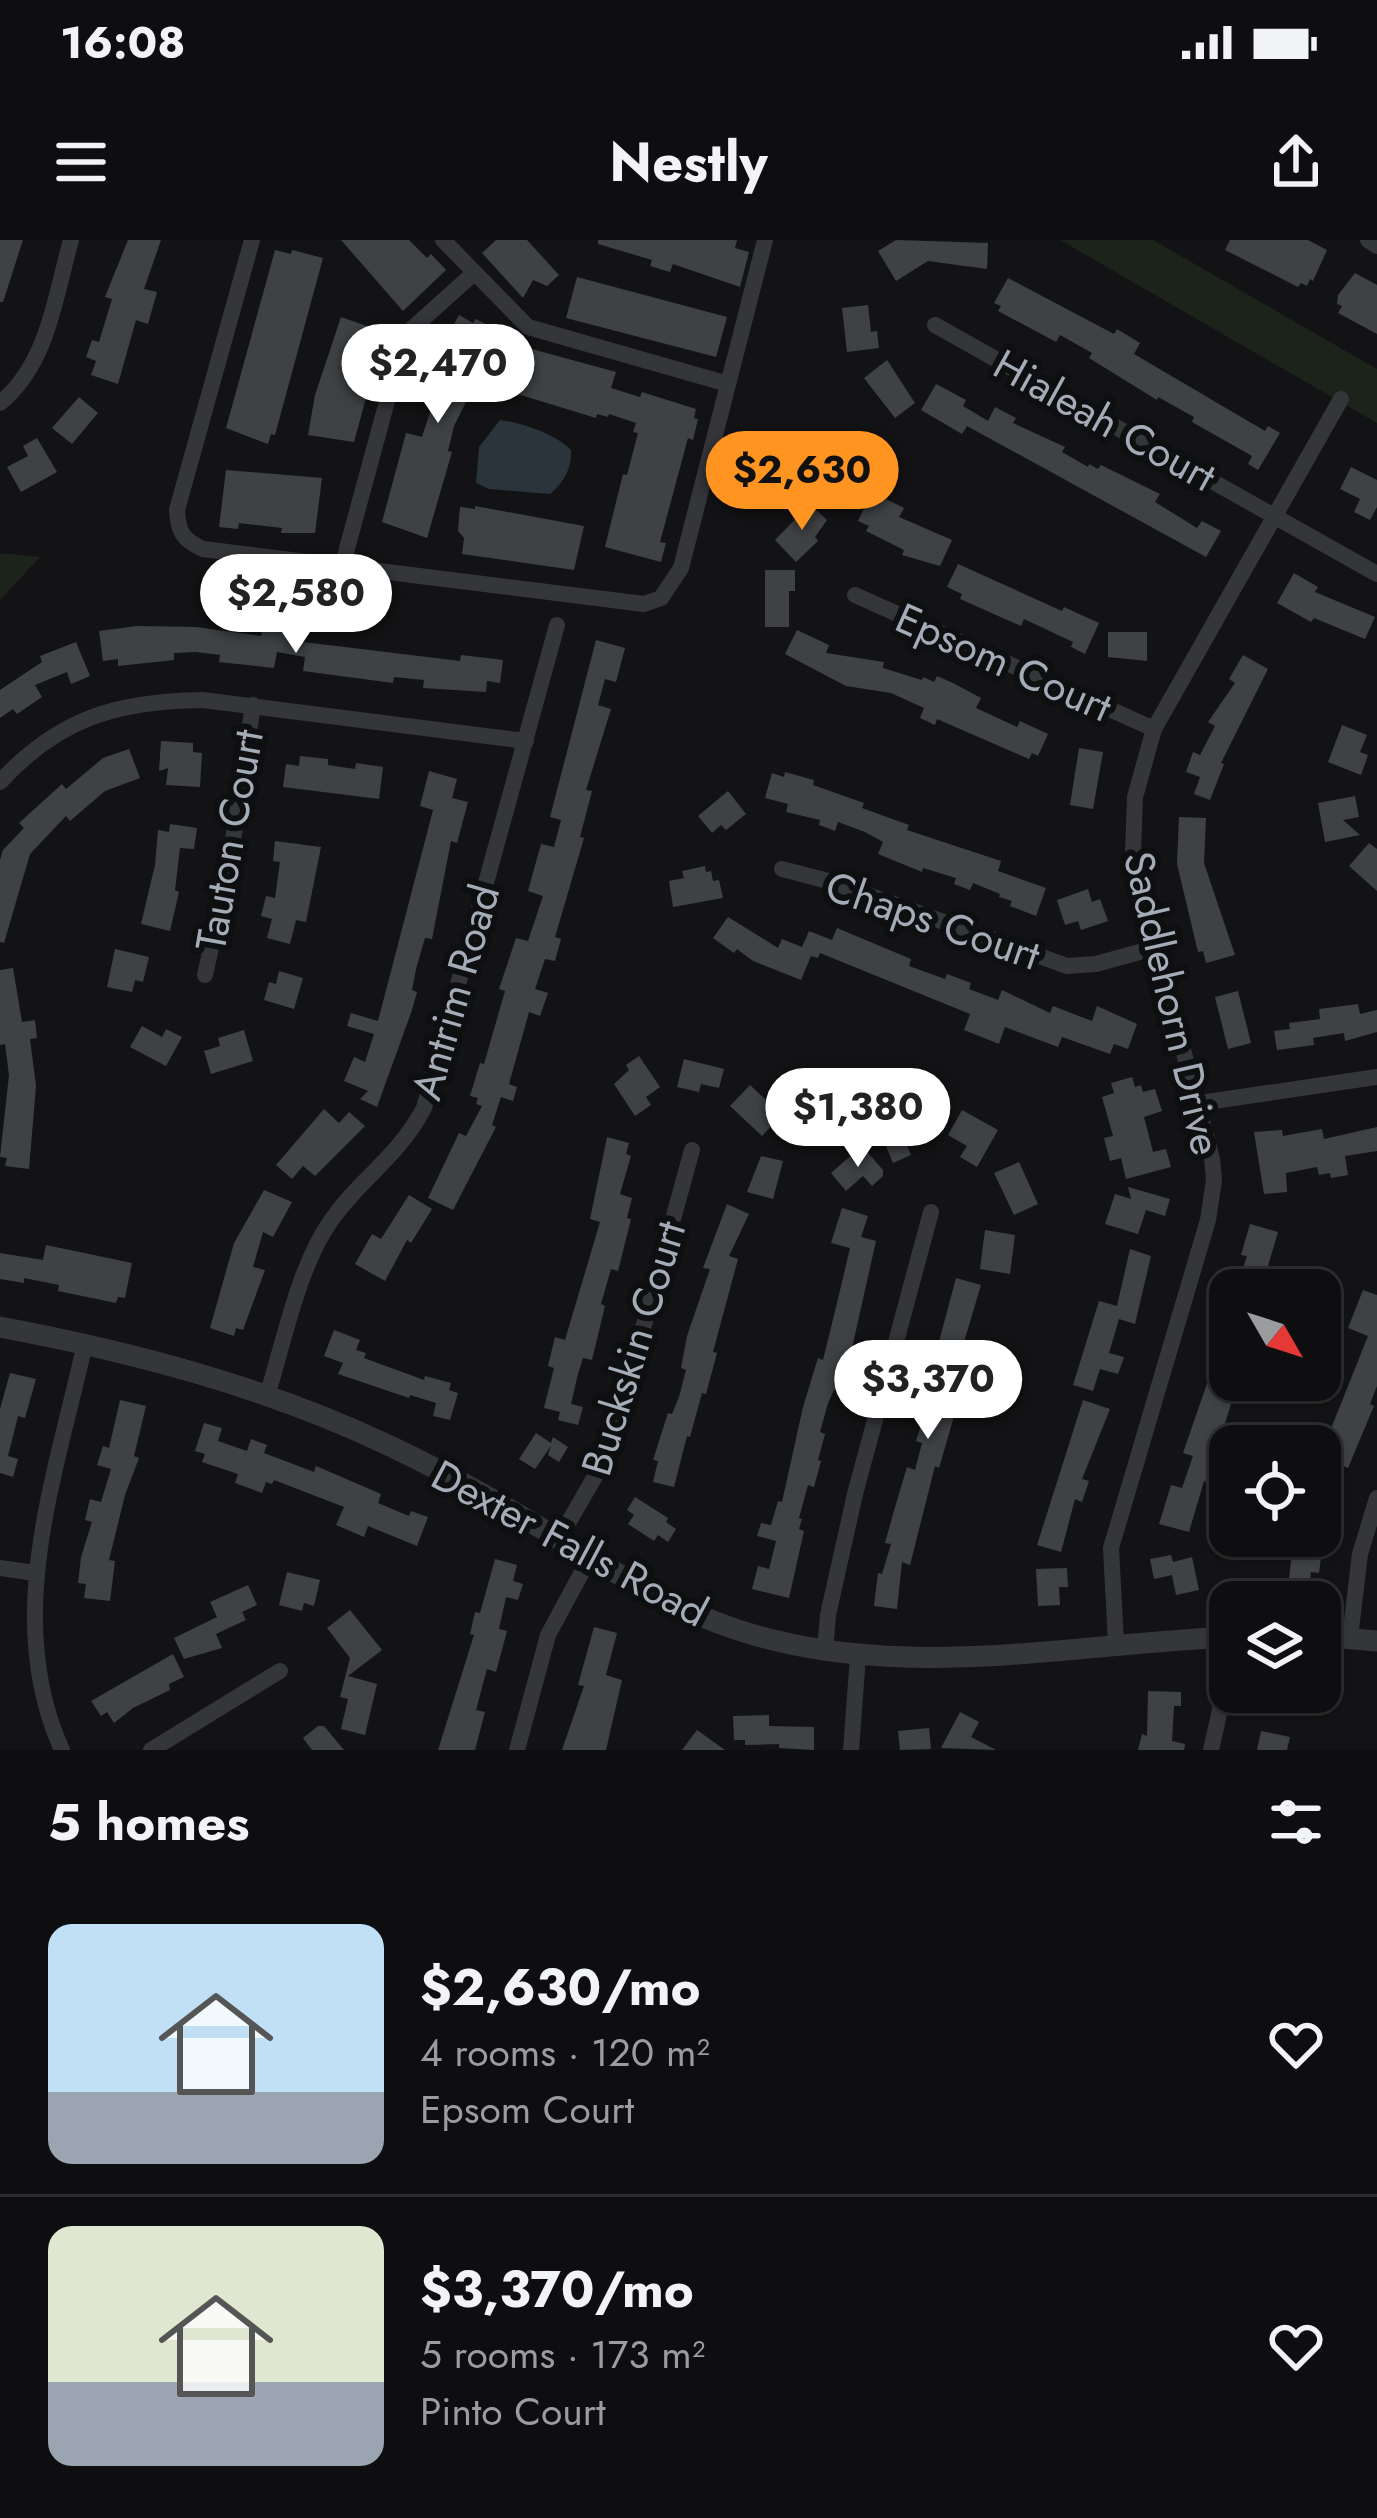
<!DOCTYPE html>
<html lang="en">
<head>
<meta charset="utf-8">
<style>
  :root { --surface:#0e0e10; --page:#1c1c1e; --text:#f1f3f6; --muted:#9b9c9f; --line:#2e2e30; --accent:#ff9421 }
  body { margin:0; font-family:Jost,sans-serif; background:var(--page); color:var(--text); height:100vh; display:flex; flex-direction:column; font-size:45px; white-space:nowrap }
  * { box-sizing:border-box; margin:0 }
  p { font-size:39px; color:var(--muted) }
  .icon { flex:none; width:66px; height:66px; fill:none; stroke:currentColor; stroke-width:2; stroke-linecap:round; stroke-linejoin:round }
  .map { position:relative; height:1510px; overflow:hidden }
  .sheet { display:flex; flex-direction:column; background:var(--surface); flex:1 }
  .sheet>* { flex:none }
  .needle { width:78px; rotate:129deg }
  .tools { position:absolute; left:1209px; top:1029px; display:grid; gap:24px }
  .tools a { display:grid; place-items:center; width:132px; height:132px; border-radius:24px; background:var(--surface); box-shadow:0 3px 9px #0004,0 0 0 3px var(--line); font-size:60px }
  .price { position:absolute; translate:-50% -102px; padding:0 27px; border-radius:42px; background:#fff; color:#222; font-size:39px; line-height:78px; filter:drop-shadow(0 3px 6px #0008) }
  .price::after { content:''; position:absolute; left:50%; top:72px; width:36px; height:27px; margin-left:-18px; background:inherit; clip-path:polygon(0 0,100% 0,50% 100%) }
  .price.on { background:var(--accent); color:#111 }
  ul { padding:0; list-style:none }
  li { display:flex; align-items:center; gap:36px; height:300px; padding:0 48px }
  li+li { border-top:3px solid var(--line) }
  li span { display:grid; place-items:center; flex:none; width:336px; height:240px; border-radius:24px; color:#555 }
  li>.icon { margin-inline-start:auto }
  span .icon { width:144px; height:144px; fill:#fffc; stroke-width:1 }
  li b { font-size:51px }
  h2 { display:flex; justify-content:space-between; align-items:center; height:144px; padding:0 48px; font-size:51px }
  .status { display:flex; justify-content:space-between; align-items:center; height:84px; padding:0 60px; background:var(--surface); direction:ltr }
  .status svg { height:33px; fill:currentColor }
  header { display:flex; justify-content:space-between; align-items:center; height:156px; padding:0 48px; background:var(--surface); font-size:54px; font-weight:700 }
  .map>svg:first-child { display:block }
  .green { fill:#1b231b }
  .water { fill:#29353a }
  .building { fill:#3f4245 }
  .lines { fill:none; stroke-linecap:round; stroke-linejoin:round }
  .minor { stroke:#34363a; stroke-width:16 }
  .tertiary { stroke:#34363a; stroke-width:21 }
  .labels { text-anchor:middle; stroke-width:12; stroke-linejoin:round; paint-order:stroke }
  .street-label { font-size:42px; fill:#a4acb7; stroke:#0e0f10 }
</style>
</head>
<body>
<div class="status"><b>16:08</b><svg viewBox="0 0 49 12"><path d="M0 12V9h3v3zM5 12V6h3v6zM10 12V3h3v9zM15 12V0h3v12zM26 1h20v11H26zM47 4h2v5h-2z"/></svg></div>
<header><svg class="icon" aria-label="menu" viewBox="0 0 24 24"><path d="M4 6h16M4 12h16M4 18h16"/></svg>Nestly<svg class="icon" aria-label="share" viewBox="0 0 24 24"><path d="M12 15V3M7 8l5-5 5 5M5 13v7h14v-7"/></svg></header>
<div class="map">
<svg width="1377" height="1510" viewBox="0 0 1377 1510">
  <rect width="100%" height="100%" fill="#131315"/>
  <path class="green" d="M1060,0H1153L1377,129V183Z
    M0,313L40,317L0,360Z"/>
  <path class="water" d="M500,180C522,183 555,194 571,210C572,228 564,242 550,254L489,249L476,243L479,207Z"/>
  <path class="building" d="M0,0H23L3,62H0Z
    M128,0H161L144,49L157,52L148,84L136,80L118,144L91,135L96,121L86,117L92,100L99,102L112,59L105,57Z
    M341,0H409L427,18L431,14L446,30L403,71Z
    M496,0H527L559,35L547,46L533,40L523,58L482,13Z
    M598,0H737L735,8L749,12L740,47L673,24L670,32L650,26L652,20L598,4Z
    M896,0L988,3L987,29L928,21L896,41L878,11Z
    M1230,0H1308L1327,10L1313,41L1310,39L1307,46L1301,43L1298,47L1225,10Z
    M275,10L291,14L292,10L323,18L275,195L271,194L268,204L226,188Z
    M1355,33L1377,45V94L1338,73L1342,66L1337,64L1338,55Z
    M577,37L727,77L716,117L566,78Z
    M1008,38L1114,94L1117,89L1140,103L1134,114L1265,191L1268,186L1280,193L1258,230L1248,224L1252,216L1192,182L1194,177L1158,157L1157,160L1089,118L1092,113L1060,95L1056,102L998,71L1001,66L994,63Z
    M868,65L871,92L877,91L879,108L847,112L842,68Z
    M459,75L473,83L476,79L501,92L454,186L448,211L452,212L427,298L382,282L406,193L422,197L431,169L415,155Z
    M341,77L384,92L354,202L308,195L315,155Z
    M528,108L616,132L611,148L640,157L642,152L696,169L694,178L698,179L693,200L688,198L660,302L666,303L661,322L605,307L623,234L627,235L638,193L633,192L636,183L609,174L608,177L597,174L596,178L511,152Z
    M887,120L915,163L895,178L864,138Z
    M936,144L966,160L963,166L988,181L995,167L1016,178L1013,183L1065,207L1062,212L1088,227L1089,224L1098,229L1101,225L1160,254L1155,262L1197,288L1202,281L1221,291L1206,317L967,186L962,194L921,170Z
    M79,157L98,173L72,204L52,188Z
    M37,198L57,232L21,252L7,227L28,216L23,206Z
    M1351,227L1377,240V267L1370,280L1354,272L1360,259L1340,249Z
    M226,230L322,238L315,293H281L282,288L239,283L238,289L219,287Z
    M878,255L904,268L899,277L952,300L940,326L902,315L904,310L866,291L869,286L858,281L868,260L874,263Z
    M810,264L827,280L815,297L818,301L796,322L775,300Z
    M475,266L584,286L574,330L462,314L464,298L458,291L460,267L475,269Z
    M958,324L1062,371L1064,367L1099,383L1085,414L1071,407L1073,402L1024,379L1021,386L960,359L962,354L947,347Z
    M765,330H795V351H789V387H765Z
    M1294,333L1318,347L1315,352L1375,377L1365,399L1314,378L1311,382L1277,363Z
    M137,386L196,387L261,396L263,387L296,394L295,401L460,421L461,415L503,420L500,443L487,441L486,452L423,448L424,440L394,437L393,443L303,431L305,417L277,412L274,428L219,422L220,415L196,412L174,413V420L118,426V419L103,421L99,391Z
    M797,390L829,405L826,413L884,422L883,428L922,440L923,437L934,442L937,436L953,443L981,458L976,468L1017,487L1020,481L1048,494L1038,516L1032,513L1029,519L937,479L935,485L920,478L924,468L891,453L846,446L785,414Z
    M1108,392H1147V421L1108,417Z
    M596,400L625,408L616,442L605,439L598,465L611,469L586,550L592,551L580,597L584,598L555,697L561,699L555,721L545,719L535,749L548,753L540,776L529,772L509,844L517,847L513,861L501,857L492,885L496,887L453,970L428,958L459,893L466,896L482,866L476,864L478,858L470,856L480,823L484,824L505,751L499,749L516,698L528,701L543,656L528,651L541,604L554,607L561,580L550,577Z
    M76,402L90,436L71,444L67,432L35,445L42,457L17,474L13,469L0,478V450L42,422L40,416Z
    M1243,415L1268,429L1221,523L1224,524L1210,560L1194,554L1200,537L1186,532L1193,512L1200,515L1215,486L1208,482L1235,443L1229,439Z
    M1342,485L1367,495L1360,512L1368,515L1361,535L1328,522Z
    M161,501L193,503V512L202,513L200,547L166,545L168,528L159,531Z
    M1079,508L1103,512L1093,569L1070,565Z
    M129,509L140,538L105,551L70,581L66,576L30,614L4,703L0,702V620L3,610L24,588L19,583L62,544L66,549L103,518Z
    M300,516L328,519V525L355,529L356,523L383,527L379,559L283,547L286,524L299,526Z
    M429,531L457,539L452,558L468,562L457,603L451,601L432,699L425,698L416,729L412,750L417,752L412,770L377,867L360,859L368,851L344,841L354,817L365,822L374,794L347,786L351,773L378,781L433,570L420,566Z
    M785,532L814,540L813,545L864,563L862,568L909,585L907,590L1001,621L998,631L1046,648L1036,676L1010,666L1012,661L999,657L1000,654L973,643L970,650L954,644L956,638L923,628L922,632L878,614L883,602L865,592L838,582L835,591L819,585L820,580L786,572L788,564L765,558L772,533L784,537Z
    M728,551L746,574L726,590L721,585L712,593L698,576Z
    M1355,556L1359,577L1343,580L1360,595L1325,602L1318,563Z
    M1179,577L1206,578L1204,623L1235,715L1206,723L1203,711L1198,712L1177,624Z
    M170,584L197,588L194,609L180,608L175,650L179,652L170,691L141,684L155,625L158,590L169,592Z
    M275,601L321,607L306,682L296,680L290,704L267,698L272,679L261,676L266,656L275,658L280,622L273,621Z
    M1369,603L1377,609V651L1349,626Z
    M705,626L706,632L711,631L713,641L719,640L723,658L673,667L669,641L684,638L682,631Z
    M1088,649L1092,662L1100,659L1108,681L1081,690L1078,681L1065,685L1057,660Z
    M728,677L778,708L782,699L802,707L809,691L832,700L837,688L911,719L909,726L945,739L947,734L971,743L969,749L998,760L1002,750L1050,773L1053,766L1092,781L1097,766L1137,784L1128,809L1114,804L1110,814L1062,797L1058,807L1005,787L999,804L964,790L970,774L820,713L818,718L811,716L801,740L753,721L737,709L734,713L713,698Z
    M115,709L149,717L143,742L135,740L132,752L107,747Z
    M13,728L22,782L35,780L37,798L30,799L36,846L29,929L5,926L7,918L0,917L9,835L5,804L0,805V730Z
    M279,731L303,738L294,769L264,760L269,742L276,744Z
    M1238,751L1251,803L1228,809L1215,757Z
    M1358,764L1360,774L1377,770V792L1345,801L1344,793L1313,798L1314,805L1277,810L1274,791L1290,789L1289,783L1320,779L1319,769Z
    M142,786L162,797L166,789L182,797L166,826L130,807Z
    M244,790L253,821L211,834L204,811L220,806L218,798Z
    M639,816L660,847L646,857L651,865L635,876L614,844L629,830L626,825Z
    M684,819L724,829L719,848L701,844L699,852L677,847Z
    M1132,837L1135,847L1141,845L1143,852L1155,849L1162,871L1144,877L1153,912L1166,909L1171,927L1126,939L1121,918L1110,921L1104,898L1113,896L1102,857L1114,853L1111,843Z
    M750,845L782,875L762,896L730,866Z
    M324,869L339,883L349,872L365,886L315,936L303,926L292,939L276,925Z
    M962,870L998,890L977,927L960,917L967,906L948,895Z
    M905,873H911L922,899L907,905L911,915L893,923L877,885Z
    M1377,887V911L1345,916L1348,935L1331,938L1330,933L1319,935L1317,927L1286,933L1287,952L1264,954L1254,892L1282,890L1283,896L1322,889L1324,899Z
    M607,897L629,903L626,914L631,916L620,954L632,958L627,978L631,979L618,1031L611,1029L601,1064L605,1066L592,1120L583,1118L578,1134L571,1164L583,1167L578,1185L558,1180L560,1172L544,1168L554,1128L548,1126L555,1097L565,1100L600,982L590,979Z
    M862,906L883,930V936L872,946L863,936L846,951L831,933Z
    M761,916L783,921L773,959L747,952Z
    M1019,922L1038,964L1014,975L994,933Z
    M1128,947L1170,959L1165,976L1146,970L1138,994L1105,984L1115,954L1131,959Z
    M264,950L292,962L273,997L263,992L253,1027L265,1030L243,1090L236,1088L234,1096L210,1088L234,1003Z
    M409,955L432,969L411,1003L407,1000L385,1041L355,1024L372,994L381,999Z
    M727,964L749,974L729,1016L738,1019L713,1112L717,1113L706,1154L702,1153L690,1197L687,1196L674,1247L653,1242L658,1221L653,1220L668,1173L672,1174L679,1157L686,1130L681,1128L687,1096L710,1029L703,1028Z
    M842,968L868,976L861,997L876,1001L850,1117L839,1151L834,1150L828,1163L820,1192L825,1194L818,1220L821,1221L814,1247L808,1245L799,1278L802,1279L799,1289L804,1291L789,1358L752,1349L758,1326L769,1329L776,1301L757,1296L761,1283L771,1285L778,1261L782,1262L803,1167L818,1118L823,1120L837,1063L850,1008L831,1003Z
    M1250,984L1278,992L1261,1050H1245L1252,1030L1243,1028L1247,1016L1241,1015Z
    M985,990L1015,995L1010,1034L980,1029Z
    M46,1005L132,1023L125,1058L118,1057L116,1063L58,1051L59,1045L24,1038V1043L0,1039V1013L43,1020Z
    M1130,1009L1151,1016L1135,1084L1119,1079L1109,1113L1124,1117L1118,1134L1100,1129L1093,1151L1073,1145L1099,1061L1117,1066Z
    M956,1038L981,1045L953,1139L964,1142L939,1228L935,1226L910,1325L902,1322L897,1369L874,1366L878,1333L882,1334L891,1304L885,1303L893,1274L907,1227L915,1230L922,1203L916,1201L930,1156L925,1154Z
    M1363,1050L1377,1055V1146L1370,1164L1374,1166L1348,1228L1339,1224L1320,1270V1199L1326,1201L1368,1096L1348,1088Z
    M1226,1064H1230V1149L1235,1151L1219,1203L1227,1206L1214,1245L1204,1241L1189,1292L1159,1284L1171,1245L1182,1248L1193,1216L1183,1213L1211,1132L1207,1131Z
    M334,1090L360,1100L356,1110L366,1113L364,1118L424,1140L425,1136L451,1143L449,1150L458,1153L450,1180L433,1176L436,1163L410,1155L409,1158L338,1134L343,1123L324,1116Z
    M10,1133L36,1139L25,1178L18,1176L8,1216L18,1219L13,1237L0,1233V1169Z
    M120,1160L146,1166L134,1216L139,1218L125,1255L109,1320L115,1321L110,1361L84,1358L86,1344L78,1343L81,1317L92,1282L85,1280L90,1259L101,1262L111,1229L97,1225L103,1206L109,1208Z
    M1083,1160L1110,1169L1082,1239L1089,1241L1082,1262L1075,1259L1061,1312L1037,1305Z
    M204,1183L222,1188L218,1201L247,1211L251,1199L267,1205L264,1213L314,1232L316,1226L381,1254L378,1263L409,1276L411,1271L428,1277L417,1306L368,1286L364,1297L336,1285L344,1267L274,1240L272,1244L266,1242L262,1253L235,1243L238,1234L202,1222L205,1214L195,1211Z
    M536,1193L551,1203L553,1197L568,1207L559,1222L548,1215L551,1206L535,1229L519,1219Z
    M635,1257L668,1278L666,1282L676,1289L668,1302L658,1295L654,1301L628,1284L634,1275L627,1270Z
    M1294,1296H1322L1318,1309H1322L1319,1333L1311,1332L1309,1350L1288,1347Z
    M1171,1315L1173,1322L1192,1317L1199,1350L1176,1355L1172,1335L1154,1339L1150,1319Z
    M495,1319L517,1325L513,1341L523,1344L518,1360L506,1357L499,1389L507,1391L496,1432L487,1429L476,1470L485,1472L475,1510H438L474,1395L470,1394L475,1372L480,1373Z
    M1067,1328L1068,1347H1059L1060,1365L1038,1366L1036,1329Z
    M287,1332L320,1340L314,1366L304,1363L302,1371L279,1365Z
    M248,1345L257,1365L242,1372L246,1380L216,1394L222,1408L184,1419L174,1398L217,1377L210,1362Z
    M350,1370L382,1410L348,1436L377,1444L365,1495L341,1489L348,1459L340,1457L350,1418L327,1388Z
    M594,1387L617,1393L606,1435L622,1440L606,1510H562L584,1446L578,1445Z
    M173,1414L184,1437L169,1444L170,1450L133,1468L114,1483L107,1472L101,1476L91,1461Z
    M1148,1451L1181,1452V1466H1174L1172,1501L1185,1504L1184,1510H1138L1142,1494L1147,1496Z
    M960,1472L979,1482L971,1497L996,1510L941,1508Z
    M769,1475V1486L814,1487V1510L779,1508V1504L745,1505V1500H734L733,1476Z
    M318,1486H324L344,1510H312L303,1498Z
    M929,1488L931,1509L900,1510L898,1491Z
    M697,1490L725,1510H682Z
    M1261,1491L1290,1497L1287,1510H1257Z"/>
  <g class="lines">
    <path class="minor" d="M252,0L177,270C178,292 183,300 203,309L644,364L661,358L681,328L765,0
      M443,0L528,87L728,144
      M1368,0L1377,6
      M935,85L1377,334
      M0,163C48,124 55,57 71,0
      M342,327L405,95L474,33
      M855,355L1154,489
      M0,542C59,478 117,461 203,460L526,501
      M782,629L832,642L1067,726L1096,724L1154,708
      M205,735L230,621L253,465
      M1200,863L1377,837
      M267,1156C284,1102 298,1028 330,982C360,938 397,919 424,868L557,385
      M559,1299L609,1212L692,910
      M0,1328L35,1333
      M1350,1397L1360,1314L1377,1258
      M1116,1403L1111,1308L1208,980L1214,940L1212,919L1138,639L1133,613L1135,557L1154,489L1341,159
      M825,1411L828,1375L855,1254L931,972
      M62,1510C2,1378 56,1236 85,1103
      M151,1510L280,1431
      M517,1510L548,1395L589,1319
      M851,1510L858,1416
      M1211,1510L1220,1470L1219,1398"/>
    <path class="tertiary" d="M0,1087C134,1112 266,1147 390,1206C447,1233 504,1265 557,1298C626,1339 691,1380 769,1399C922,1438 1075,1404 1230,1397
      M1320,1396L1377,1401"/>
  </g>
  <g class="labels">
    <g class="street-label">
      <text transform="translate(1105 180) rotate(29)" y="15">Hialeah Court</text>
      <text transform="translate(1004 422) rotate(24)" y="15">Epsom Court</text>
      <text transform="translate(229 600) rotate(-80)" y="15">Tauton Court</text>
      <text transform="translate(933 680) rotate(19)" y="15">Chaps Court</text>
      <text transform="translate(455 752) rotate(-74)" y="15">Antrim Road</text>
      <text transform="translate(1173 763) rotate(77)" y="15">Saddlehorn Drive</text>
      <text transform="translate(633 1108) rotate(-73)" y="15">Buckskin Court</text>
      <text transform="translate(570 1303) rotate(28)" y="15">Dexter Falls Road</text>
    </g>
  </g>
</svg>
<div class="tools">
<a><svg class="needle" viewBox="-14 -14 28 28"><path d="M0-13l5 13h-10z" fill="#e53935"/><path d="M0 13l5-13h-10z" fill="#9b9c9f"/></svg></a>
<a><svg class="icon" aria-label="locate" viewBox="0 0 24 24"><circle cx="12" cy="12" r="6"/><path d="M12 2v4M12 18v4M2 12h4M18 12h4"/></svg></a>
<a><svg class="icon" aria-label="layers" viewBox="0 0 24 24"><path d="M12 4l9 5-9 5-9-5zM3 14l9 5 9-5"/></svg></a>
</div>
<b class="price" style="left:438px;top:186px">$2,470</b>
<b class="price on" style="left:802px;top:293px">$2,630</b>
<b class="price" style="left:296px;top:416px">$2,580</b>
<b class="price" style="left:858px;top:930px">$1,380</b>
<b class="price" style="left:928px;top:1202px">$3,370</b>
</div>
<section class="sheet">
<h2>5 homes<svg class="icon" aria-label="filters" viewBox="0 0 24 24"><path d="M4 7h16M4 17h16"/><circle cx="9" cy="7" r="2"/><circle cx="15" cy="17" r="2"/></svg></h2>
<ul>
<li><span style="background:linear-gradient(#bfe0f5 70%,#9aa5b1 0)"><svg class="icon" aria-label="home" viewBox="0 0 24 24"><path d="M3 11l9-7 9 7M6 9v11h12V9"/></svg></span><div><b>$2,630/mo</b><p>4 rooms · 120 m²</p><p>Epsom Court</p></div><svg class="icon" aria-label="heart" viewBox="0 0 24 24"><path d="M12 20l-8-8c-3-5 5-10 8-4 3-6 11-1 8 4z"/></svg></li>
<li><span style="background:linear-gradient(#dfe7d0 65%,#9aa5b1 0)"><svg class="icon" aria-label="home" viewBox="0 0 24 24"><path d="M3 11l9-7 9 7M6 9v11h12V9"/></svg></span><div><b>$3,370/mo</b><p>5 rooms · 173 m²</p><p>Pinto Court</p></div><svg class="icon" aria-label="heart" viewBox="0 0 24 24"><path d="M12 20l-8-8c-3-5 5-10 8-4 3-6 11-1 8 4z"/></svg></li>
</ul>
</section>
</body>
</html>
